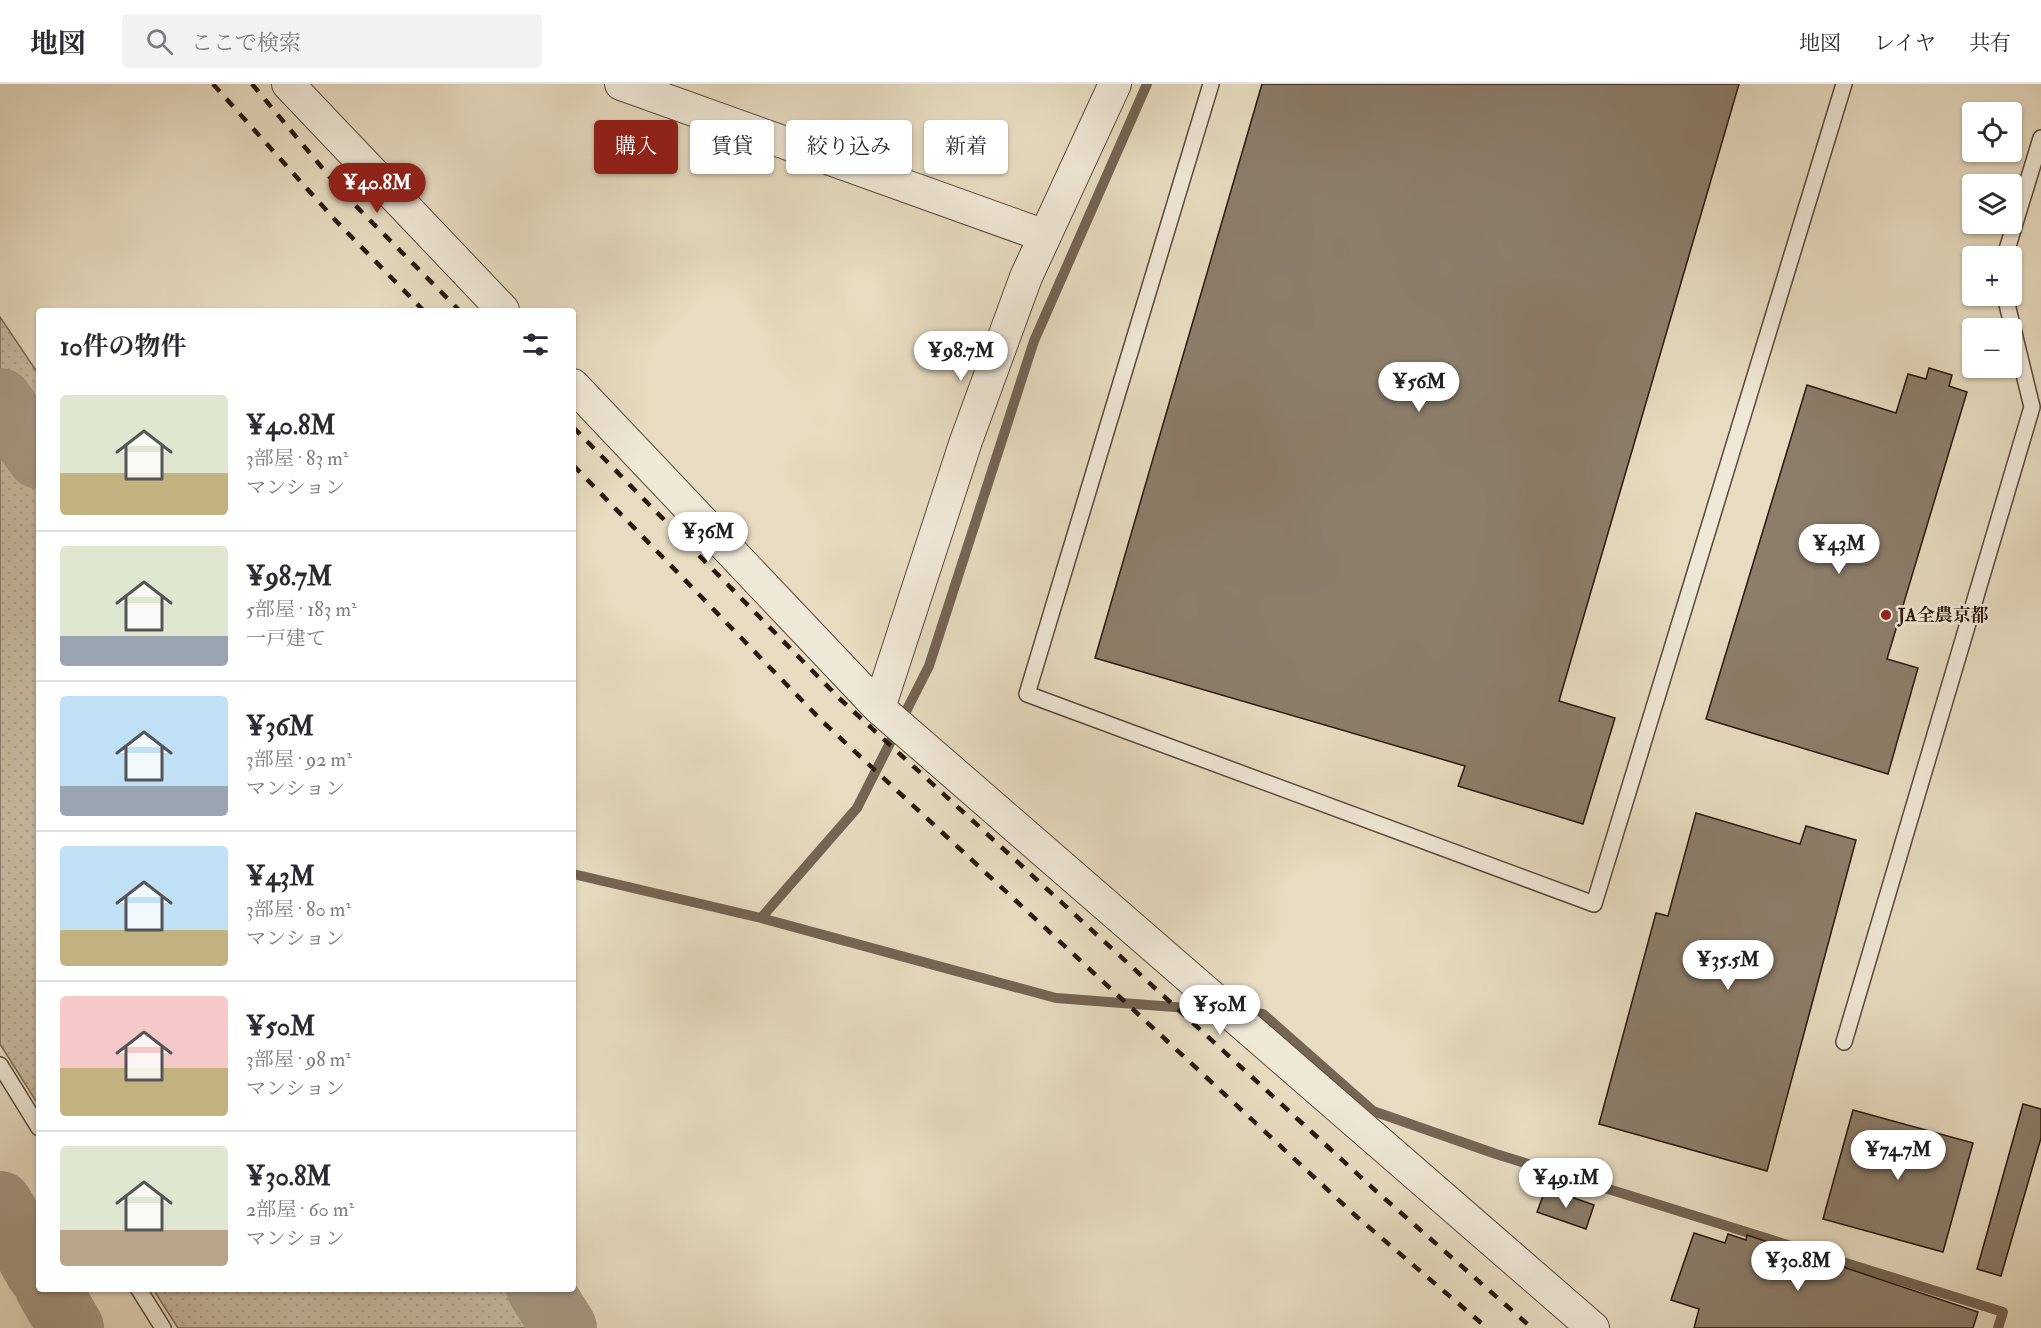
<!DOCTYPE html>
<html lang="ja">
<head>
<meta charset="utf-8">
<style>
  :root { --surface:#fff; --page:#f2f2f3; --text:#2b2b33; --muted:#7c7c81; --line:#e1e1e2; --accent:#8f2418 }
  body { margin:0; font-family:"IM FELL Double Pica","Noto Serif JP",serif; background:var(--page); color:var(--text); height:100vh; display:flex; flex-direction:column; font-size:22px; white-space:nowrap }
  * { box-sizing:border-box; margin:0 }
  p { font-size:20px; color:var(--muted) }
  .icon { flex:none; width:33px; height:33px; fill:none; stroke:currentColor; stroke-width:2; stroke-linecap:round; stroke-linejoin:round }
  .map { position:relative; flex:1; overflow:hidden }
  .side { position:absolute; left:36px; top:224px; width:540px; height:984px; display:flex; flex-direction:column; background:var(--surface); border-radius:6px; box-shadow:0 2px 4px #0004 }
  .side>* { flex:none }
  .banner { position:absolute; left:594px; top:36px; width:570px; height:54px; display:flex; gap:12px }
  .fabs { position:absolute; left:1962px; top:18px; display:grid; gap:12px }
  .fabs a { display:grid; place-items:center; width:60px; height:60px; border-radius:6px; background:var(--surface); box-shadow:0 2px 4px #0004; font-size:30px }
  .price { position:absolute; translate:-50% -51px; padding:0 14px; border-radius:21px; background:#fff; color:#222; font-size:20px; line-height:39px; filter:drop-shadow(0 2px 3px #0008) }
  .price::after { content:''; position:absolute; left:50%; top:36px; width:18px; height:14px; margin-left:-9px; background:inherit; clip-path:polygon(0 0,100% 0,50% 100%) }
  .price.current { background:var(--accent); color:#fff }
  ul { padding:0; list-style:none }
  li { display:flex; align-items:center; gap:18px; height:150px; padding:0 24px }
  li+li { border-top:2px solid var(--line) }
  li span { display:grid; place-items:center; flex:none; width:168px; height:120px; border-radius:6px; color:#555 }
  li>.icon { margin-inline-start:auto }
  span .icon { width:72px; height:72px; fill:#fffc; stroke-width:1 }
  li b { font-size:26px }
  h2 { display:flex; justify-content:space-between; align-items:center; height:72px; padding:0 24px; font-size:26px }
  .tag { padding:0 21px; border-radius:6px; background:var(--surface); box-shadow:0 2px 4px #0004; font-size:21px; line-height:54px }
  .tag.current { background:var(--accent); color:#fff }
  header { display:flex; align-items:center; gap:36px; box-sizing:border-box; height:84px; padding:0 30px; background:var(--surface); border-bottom:2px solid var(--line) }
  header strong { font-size:28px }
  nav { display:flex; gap:33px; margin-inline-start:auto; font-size:21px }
  .search { width:420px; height:54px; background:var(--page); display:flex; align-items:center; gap:15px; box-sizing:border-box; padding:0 21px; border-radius:6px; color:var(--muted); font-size:22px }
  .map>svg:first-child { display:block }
  .grass { fill:url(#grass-dots); stroke:#786a58; stroke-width:1.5 }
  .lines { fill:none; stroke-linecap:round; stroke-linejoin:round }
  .stream { stroke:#746554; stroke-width:10 }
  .river { stroke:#a69984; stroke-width:66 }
  .building { fill:#8c7e6b; stroke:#29180d; stroke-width:1.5 }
  .lane-casing { stroke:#58493a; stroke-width:18 }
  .street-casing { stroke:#58493a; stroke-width:34 }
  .lane { stroke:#efe8d7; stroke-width:15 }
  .street { stroke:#efe8d7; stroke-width:32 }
  .rail { stroke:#29180d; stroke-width:4.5; stroke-dasharray:10 10; stroke-linecap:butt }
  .poi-dot { fill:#8f2418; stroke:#efe8d7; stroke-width:2 }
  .labels { text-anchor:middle; stroke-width:5; stroke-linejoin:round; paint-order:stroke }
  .poi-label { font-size:18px; font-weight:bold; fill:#29180d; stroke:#efe8d7; text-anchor:start }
</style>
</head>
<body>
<header>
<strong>地図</strong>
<div class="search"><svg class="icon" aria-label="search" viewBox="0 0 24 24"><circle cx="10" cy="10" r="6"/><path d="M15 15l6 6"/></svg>ここで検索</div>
<nav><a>地図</a><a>レイヤ</a><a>共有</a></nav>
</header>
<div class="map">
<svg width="2041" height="1244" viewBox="0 0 2041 1244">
  <defs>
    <pattern id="grass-dots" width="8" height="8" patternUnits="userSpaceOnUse" patternTransform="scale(1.5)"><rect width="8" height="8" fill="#c7bba2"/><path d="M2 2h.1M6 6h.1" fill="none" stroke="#aba08a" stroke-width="1.8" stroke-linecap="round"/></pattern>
  </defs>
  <rect width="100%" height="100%" fill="#e7dcc1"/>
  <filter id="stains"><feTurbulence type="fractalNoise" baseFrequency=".00333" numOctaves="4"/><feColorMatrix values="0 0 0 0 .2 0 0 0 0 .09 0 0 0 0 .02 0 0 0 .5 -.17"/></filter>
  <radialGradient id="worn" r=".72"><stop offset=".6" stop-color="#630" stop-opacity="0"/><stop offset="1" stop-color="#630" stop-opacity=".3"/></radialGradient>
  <path class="grass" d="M0,233L39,291V1022L0,960Z
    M153,1205H563L586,1244H178Z"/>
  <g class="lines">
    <path class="stream" d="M573,790L761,834L1056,914L1214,926
      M761,834L857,724L929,582L1034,257L1147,0
      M1242,928L1263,930L1373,1027L1496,1070L2003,1228L1998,1244"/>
    <path class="river" d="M0,317L39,372
      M0,1120L39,1189
      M48,1204L71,1244
      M539,1204L564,1244"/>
  </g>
  <path class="building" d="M1262,0H1739L1559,617L1615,634L1583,740L1458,702L1465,682L1095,574Z
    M1929,284L1952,291L1949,302L1967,308L1887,575L1918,584L1888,690L1706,635L1807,301L1896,329L1908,290L1926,295Z
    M1696,729L1800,760L1806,742L1856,756L1767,1087L1599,1040L1656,829L1668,832Z
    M2023,1020L2041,1025V1054L2001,1192L1977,1185Z
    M1853,1026L1973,1059L1943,1168L1823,1135Z
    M1546,1104L1594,1121L1586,1145L1537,1128Z
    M1694,1149L1725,1159L1728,1150L1746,1156L1747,1151L1978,1228L1973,1244H1694L1699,1225L1671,1216Z"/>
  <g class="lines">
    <defs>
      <path id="lane" d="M1211,0L1027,610L1594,820L1844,0
        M2005,172L2041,54
        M1844,958L2032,323L2005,212
        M0,981L39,1044
        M138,1204L163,1244"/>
      <path id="street" d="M288,0L503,226
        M621,0L1045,152
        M573,301L879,624L1593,1244
        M879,624L966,357L1026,193L1115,0"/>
    </defs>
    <use href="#lane" class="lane-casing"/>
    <use href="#street" class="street-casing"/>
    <use href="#lane" class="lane"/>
    <use href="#street" class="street"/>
    <path class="rail" d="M213,0L337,138L423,226
      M252,0L345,111L459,226
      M573,343L840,615L1376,1107L1532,1244
      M573,381L823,638L1357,1133L1487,1244"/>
  </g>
  <circle class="poi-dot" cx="1886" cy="531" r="6"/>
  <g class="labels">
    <g class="poi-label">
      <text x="1898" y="537">JA全農京都</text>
    </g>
  </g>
  <rect width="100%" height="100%" filter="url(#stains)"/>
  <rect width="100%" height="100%" fill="url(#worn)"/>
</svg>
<div class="fabs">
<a><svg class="icon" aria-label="locate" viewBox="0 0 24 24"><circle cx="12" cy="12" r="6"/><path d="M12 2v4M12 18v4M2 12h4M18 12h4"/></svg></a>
<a><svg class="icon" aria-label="layers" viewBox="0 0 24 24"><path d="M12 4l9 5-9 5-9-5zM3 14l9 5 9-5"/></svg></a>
<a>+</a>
<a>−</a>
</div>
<b class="price current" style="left:377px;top:130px">¥40.8M</b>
<b class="price" style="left:961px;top:298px">¥98.7M</b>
<b class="price" style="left:1419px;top:329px">¥56M</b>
<b class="price" style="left:708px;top:479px">¥36M</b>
<b class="price" style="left:1839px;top:491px">¥43M</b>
<b class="price" style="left:1728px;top:907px">¥35.5M</b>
<b class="price" style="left:1220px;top:952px">¥50M</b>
<b class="price" style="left:1898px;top:1097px">¥74.7M</b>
<b class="price" style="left:1566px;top:1125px">¥49.1M</b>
<b class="price" style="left:1798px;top:1208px">¥30.8M</b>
<div class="banner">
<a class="tag current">購入</a>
<a class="tag">賃貸</a>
<a class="tag">絞り込み</a>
<a class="tag">新着</a>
</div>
<section class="side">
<h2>10件の物件<svg class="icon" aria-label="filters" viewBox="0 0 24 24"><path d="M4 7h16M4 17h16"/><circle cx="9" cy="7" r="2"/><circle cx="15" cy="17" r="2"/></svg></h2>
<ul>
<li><span style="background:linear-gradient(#dfe7d0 65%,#c2b280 0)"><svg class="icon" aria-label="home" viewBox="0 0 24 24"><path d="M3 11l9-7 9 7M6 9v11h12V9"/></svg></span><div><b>¥40.8M</b><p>3部屋 · 83 m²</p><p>マンション</p></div></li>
<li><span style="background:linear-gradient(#dfe7d0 75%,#9aa5b1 0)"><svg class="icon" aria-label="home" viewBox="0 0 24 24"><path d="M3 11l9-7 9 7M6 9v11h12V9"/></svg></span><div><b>¥98.7M</b><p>5部屋 · 183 m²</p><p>一戸建て</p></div></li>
<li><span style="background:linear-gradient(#bfe0f5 75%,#9aa5b1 0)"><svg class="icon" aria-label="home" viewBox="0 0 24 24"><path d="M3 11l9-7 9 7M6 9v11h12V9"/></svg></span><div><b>¥36M</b><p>3部屋 · 92 m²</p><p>マンション</p></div></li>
<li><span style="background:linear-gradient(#bfe0f5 70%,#c2b280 0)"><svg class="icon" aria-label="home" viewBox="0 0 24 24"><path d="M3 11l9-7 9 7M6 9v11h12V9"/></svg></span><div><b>¥43M</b><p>3部屋 · 80 m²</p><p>マンション</p></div></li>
<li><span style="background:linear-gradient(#f6c9c9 60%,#c2b280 0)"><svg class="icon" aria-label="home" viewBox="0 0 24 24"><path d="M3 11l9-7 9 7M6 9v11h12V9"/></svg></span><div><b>¥50M</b><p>3部屋 · 98 m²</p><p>マンション</p></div></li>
<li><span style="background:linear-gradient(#dfe7d0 70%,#b9a48a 0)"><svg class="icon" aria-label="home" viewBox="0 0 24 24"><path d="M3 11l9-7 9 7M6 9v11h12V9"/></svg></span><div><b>¥30.8M</b><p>2部屋 · 60 m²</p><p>マンション</p></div></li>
</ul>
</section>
</div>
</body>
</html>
